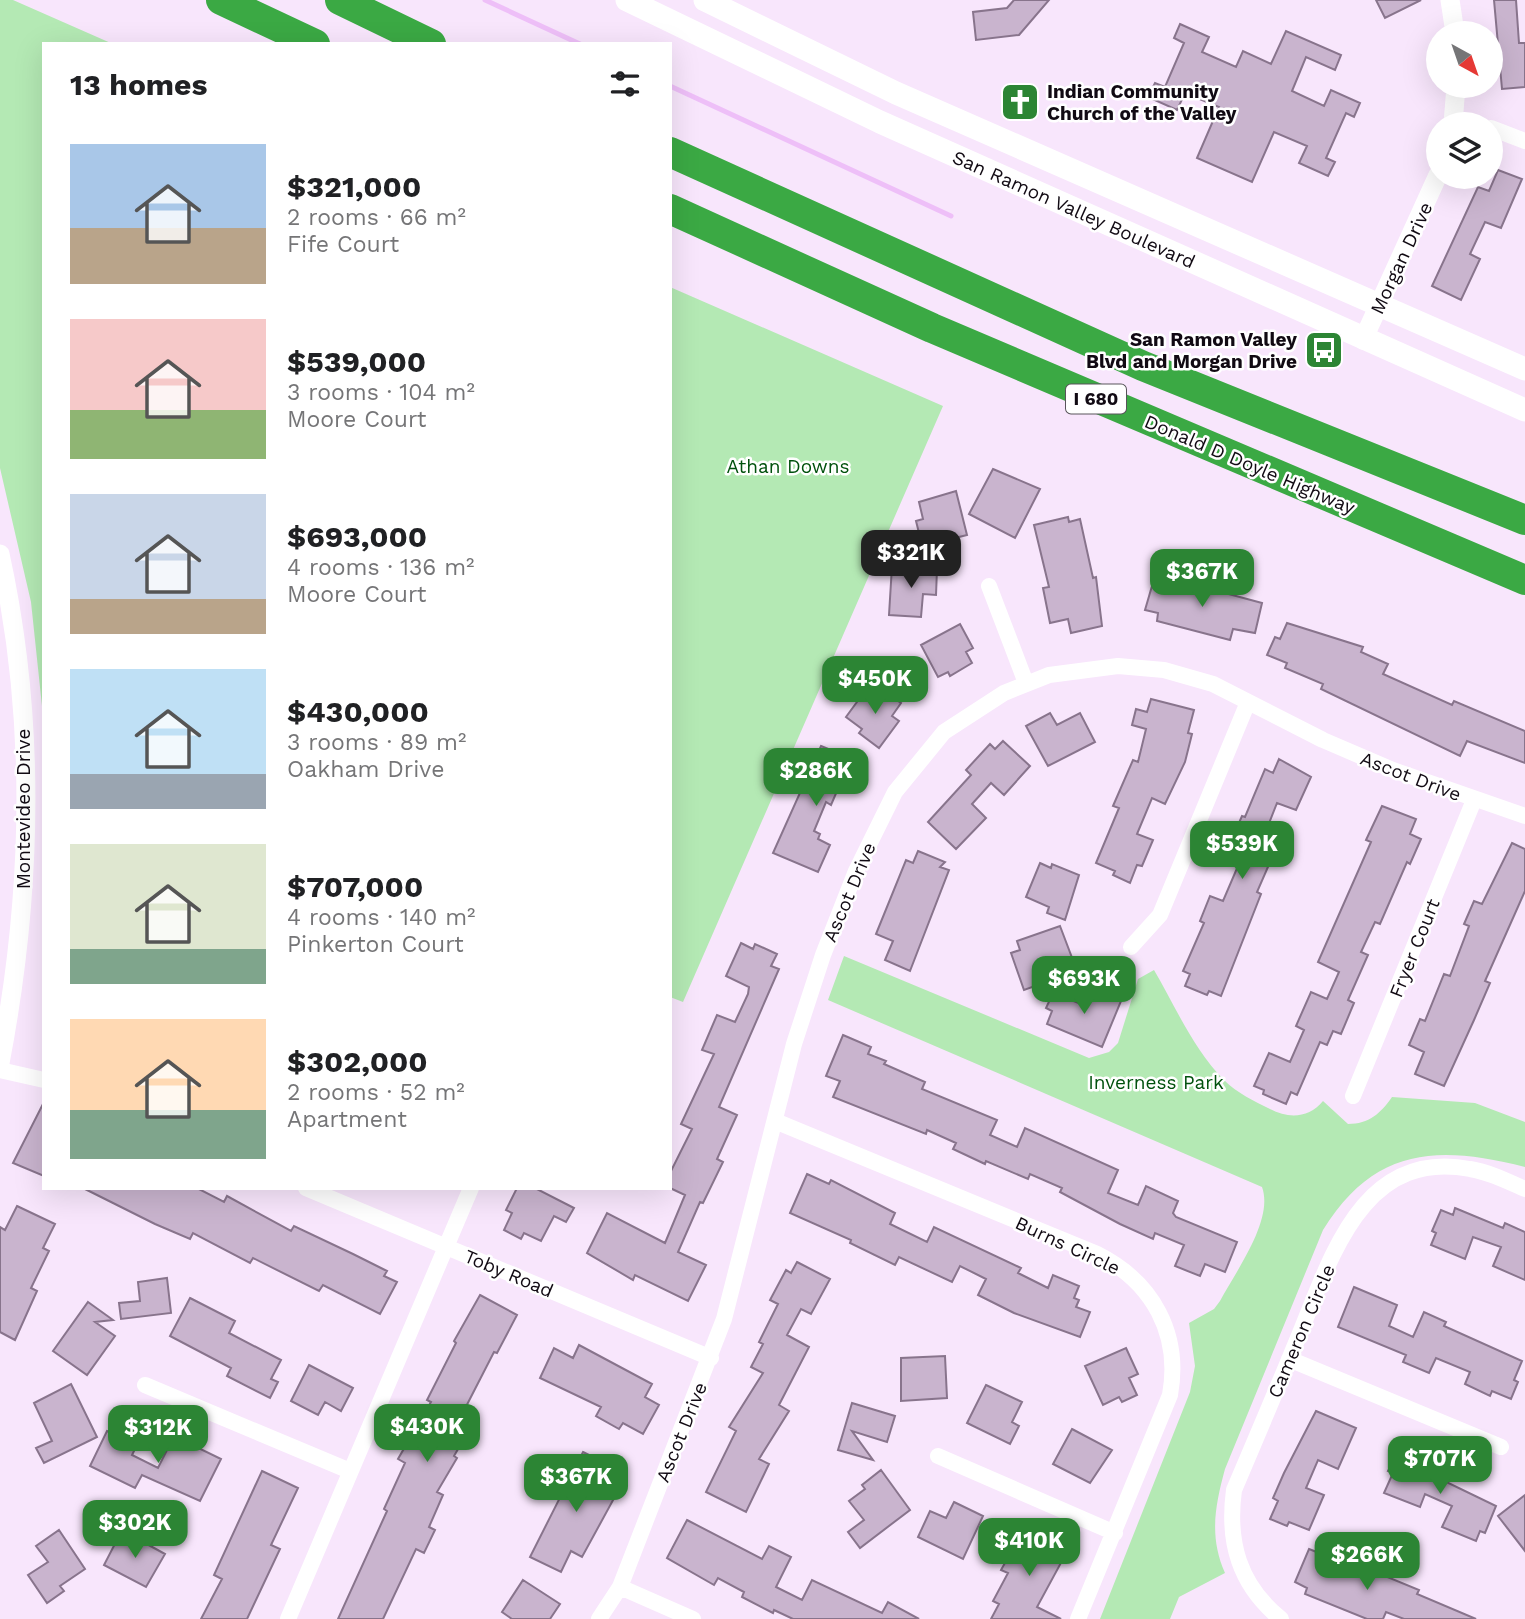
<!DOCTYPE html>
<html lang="en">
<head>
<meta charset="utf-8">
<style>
  :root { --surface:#fff; --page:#f6f6f6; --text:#202124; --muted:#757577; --accent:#2c8534 }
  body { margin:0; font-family:"Work Sans",sans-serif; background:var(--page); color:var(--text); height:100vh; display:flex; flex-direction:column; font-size:26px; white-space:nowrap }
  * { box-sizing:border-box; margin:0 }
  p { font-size:23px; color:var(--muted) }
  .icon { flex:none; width:38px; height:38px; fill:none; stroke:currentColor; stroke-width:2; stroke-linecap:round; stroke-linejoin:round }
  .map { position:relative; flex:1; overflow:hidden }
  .sheet { position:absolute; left:42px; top:42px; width:630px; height:1148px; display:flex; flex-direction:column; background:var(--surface); border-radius:0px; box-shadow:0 7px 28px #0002 }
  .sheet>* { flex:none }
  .needle { width:46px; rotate:140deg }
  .fabs { position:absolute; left:1426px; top:21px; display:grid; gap:14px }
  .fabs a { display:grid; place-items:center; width:77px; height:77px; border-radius:50%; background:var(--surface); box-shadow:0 7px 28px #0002; font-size:35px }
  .price { position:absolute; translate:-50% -60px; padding:0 16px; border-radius:14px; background:var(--accent); color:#fff; font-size:23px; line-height:46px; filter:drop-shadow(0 2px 4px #0008) }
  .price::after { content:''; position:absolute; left:50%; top:42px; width:21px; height:16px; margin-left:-10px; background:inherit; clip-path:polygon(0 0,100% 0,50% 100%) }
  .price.current { background:#222; color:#fff }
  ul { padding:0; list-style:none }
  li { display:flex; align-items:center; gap:21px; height:175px; padding:0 28px }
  li span { display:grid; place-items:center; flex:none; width:196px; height:140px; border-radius:0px; color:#555 }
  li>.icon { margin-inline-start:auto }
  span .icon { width:84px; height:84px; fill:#fffc; stroke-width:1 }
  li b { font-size:30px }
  h2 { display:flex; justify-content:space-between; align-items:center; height:84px; padding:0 28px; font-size:30px }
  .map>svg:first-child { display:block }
  .green { fill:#b4e9b4 }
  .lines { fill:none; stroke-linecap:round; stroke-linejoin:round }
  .stream { stroke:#eebff8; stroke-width:5 }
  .building { fill:#c9b4ce; stroke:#88748c; stroke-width:2 }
  .minor { stroke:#fff; stroke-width:16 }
  .tertiary { stroke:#fff; stroke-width:19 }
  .secondary { stroke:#fff; stroke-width:23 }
  .motorway { stroke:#3ba944; stroke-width:30 }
  .labels { text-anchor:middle; stroke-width:5; stroke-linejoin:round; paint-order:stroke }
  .shield { fill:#fff; stroke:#58545a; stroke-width:2 }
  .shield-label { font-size:18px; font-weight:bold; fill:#110a13 }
  .poi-label { font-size:19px; font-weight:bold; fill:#110a13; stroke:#fff; text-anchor:start }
  .street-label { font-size:19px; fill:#110a13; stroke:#fff }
  .park-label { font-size:19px; fill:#00510d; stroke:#fff }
</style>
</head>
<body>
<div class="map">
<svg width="1525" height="1619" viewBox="0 0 1525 1619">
  <rect width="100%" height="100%" fill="#f8e6fc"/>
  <path class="green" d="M0,0H13L113,44H44V725L31,602L0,468Z
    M670,287L943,406L683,1002L670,997Z
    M844,956L1089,1058L1109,1052L1118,1043L1138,979L1154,970C1175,1006 1194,1050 1224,1080C1237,1093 1254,1101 1270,1109C1289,1119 1309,1118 1323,1101L1348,1124C1369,1124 1381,1113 1392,1097L1475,1103L1525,1122V1167C1437,1145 1375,1147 1323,1230L1225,1469C1215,1506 1209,1537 1225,1573L1179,1597L1170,1619H1100L1190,1392L1195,1366L1189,1323L1214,1309L1220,1301C1236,1271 1274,1220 1262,1187L828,1000Z"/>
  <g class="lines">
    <path class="stream" d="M485,0L580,44
      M670,86L951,216"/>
  </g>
  <path class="building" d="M1014,0H1049L1019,35L976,40L973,12L1007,8Z
    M1376,0H1421L1385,18Z
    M1494,0H1516L1519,43H1525V87L1502,89Z
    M1180,24L1209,37L1202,52L1236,67L1243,51L1271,64L1286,31L1341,55L1335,70L1306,57L1292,91L1324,106L1331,90L1360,103L1354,117L1346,113L1326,158L1335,162L1328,176L1299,163L1307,146L1274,132L1252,182L1197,158L1219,107L1185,93L1177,110L1148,97L1155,83L1165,87L1184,43L1174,38Z
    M1498,170L1522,179L1501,228L1485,222L1470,254L1480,259L1461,300L1432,286L1478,187L1489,191Z
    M993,469L1040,489L1015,538L969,514Z
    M956,491L967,535L943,541L942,536L921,541L916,521L923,519L919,502Z
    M1068,517L1069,522L1080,519L1093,578L1096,577L1102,626L1071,633L1068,619L1050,623L1043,588L1049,587L1034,525Z
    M892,566L937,569L936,595L923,594L921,617L889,615Z
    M1158,575L1262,603L1255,633L1233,629L1230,640L1157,621L1158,613L1145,610L1152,586L1155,587Z
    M1287,623L1363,647L1361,652L1388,664L1383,674L1452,705L1454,701L1525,731V763L1467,741L1460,756L1321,689L1323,684L1285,668L1287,663L1267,655L1275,637L1280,639Z
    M960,624L973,648L966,652L972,663L950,676L948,672L938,677L921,645Z
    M868,687L885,700L889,695L901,703L892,716L899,721L879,748L859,733L862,729L846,717Z
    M1151,699L1194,710L1188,733L1192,734L1185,762L1165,804L1152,798L1137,834L1153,840L1142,866L1137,865L1130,883L1113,875L1115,871L1096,863L1119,808L1113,806L1133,760L1138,762L1146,729L1132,725L1136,709L1147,712Z
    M1050,713L1057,725L1080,713L1095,742L1048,766L1026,726Z
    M1003,741L1030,766L1004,795L991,783L972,804L986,818L956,849L928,822L971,775L966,770L990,744L995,749Z
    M821,746L865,764L854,790L840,784L831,805L826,802L814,831L820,834L818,839L830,845L818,872L773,853Z
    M1279,759L1311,777L1296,810L1277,803L1266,831L1281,837L1257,892L1261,894L1221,996L1209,991L1207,995L1185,986L1190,974L1183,971L1204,923L1200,921L1210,896L1223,901L1238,866L1228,862L1236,843L1231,841L1242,816L1245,817L1265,769L1273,773Z
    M1382,806L1416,819L1410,834L1421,839L1410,864L1407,862L1380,924L1375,922L1361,952L1368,955L1348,1000L1354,1003L1341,1034L1333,1031L1327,1045L1320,1042L1297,1095L1291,1092L1286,1104L1263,1094L1264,1090L1254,1086L1269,1053L1290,1062L1304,1030L1296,1026L1311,992L1327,999L1339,972L1318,962L1371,842L1366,840Z
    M1512,843L1525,849V891L1485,981L1490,983L1474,1020L1444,1086L1415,1074L1424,1052L1409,1045L1420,1019L1425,1021L1444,974L1450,976L1469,926L1464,924L1474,901L1482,904Z
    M918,851L945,862L940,867L949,870L910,971L885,960L893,941L876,934L906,860L913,863Z
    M1040,863L1051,868L1052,864L1079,875L1065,920L1047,913L1049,907L1026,897Z
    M1060,926L1077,971L1024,990L1011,953L1020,950L1017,941Z
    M741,943L753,949L755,944L777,954L771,966L779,969L719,1107L737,1115L717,1159L723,1162L703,1203L700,1202L678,1252L706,1265L688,1301L635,1275L633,1280L587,1253L607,1213L665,1243L685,1195L670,1188V1173L692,1129L681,1124L714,1054L702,1050L717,1015L735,1022L748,994L749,987L726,976Z
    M1094,990L1121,1001L1102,1047L1047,1024L1052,1011L1046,1008L1053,993L1081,1004L1083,999L1090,1002Z
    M843,1035L871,1047L868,1054L886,1061L884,1064L925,1082L922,1089L997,1120L990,1135L1017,1147L1025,1128L1118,1170L1108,1193L1138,1205L1146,1186L1178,1201L1173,1213L1176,1217L1237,1242L1225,1272L1205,1264L1200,1276L1175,1266L1184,1245L1155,1233L1153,1239L1120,1224L1060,1192L1062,1188L1030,1174L1028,1179L986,1161L985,1164L953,1149L956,1143L927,1130L926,1134L833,1097L840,1081L826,1076Z
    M44,1102V1176L13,1163Z
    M807,1174L829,1184L831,1180L895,1213L890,1224L927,1242L934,1227L1021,1268L1018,1273L1048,1288L1053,1275L1079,1286L1074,1298L1079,1300L1076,1307L1090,1312L1080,1337L1014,1313L978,1295L986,1279L960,1266L952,1282L899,1257L895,1265L850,1243L851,1240L790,1213Z
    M83,1188H197L224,1202L227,1196L291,1231L294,1226L353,1254L387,1271L384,1276L397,1282L380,1314L323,1285L319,1291L253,1258L250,1263L193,1233L190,1239L155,1224Z
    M517,1188H535L574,1208L566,1222L554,1216L541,1241L524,1233L521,1239L504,1230L512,1213L506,1210Z
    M17,1206L55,1224L43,1248L49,1251L31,1288L37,1291L15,1340L0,1332V1227L5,1230Z
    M1455,1208L1503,1228L1505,1223L1525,1232V1280L1493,1266L1501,1247L1473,1237L1465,1259L1431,1245L1436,1233L1432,1231L1441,1210L1453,1215Z
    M797,1262L830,1279L811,1314L801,1309L787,1335L809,1347L779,1405L789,1411L759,1459L769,1464L746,1512L706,1492L736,1431L729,1427L763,1373L751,1367L763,1344L759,1342L778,1304L770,1300L786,1270L791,1273Z
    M167,1278L171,1313L121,1319L119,1303L140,1301L138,1282Z
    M1354,1287L1397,1305L1389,1326L1413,1337L1424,1312L1446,1322L1444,1326L1522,1361L1514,1380L1518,1382L1511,1399L1492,1391L1490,1396L1465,1384L1470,1372L1436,1358L1429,1373L1403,1362L1406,1355L1338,1327Z
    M480,1295L517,1315L497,1353L494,1352L454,1430L465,1437L454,1456L457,1458L437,1492L443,1495L429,1527L435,1530L424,1553L416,1549L383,1619H338L387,1511L384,1509L405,1463L398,1459L431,1402L427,1400L456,1343L454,1341Z
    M190,1298L235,1321L229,1333L281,1360L271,1379L278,1382L270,1398L227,1376L231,1368L170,1336Z
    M88,1302L113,1320L95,1322L115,1336L87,1375L53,1351Z
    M579,1345L652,1384L645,1397L659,1405L643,1434L623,1423L619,1429L596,1416L601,1407L540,1378L554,1348L573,1358Z
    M1126,1348L1138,1374L1129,1378L1137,1395L1122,1402L1119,1397L1103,1405L1085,1366Z
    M945,1356L947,1398L901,1401V1358Z
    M309,1365L353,1388L341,1411L325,1402L318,1415L291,1401Z
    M71,1384L97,1437L44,1463L36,1448L52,1441L34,1403Z
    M986,1385L1022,1402L1012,1422L1019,1426L1010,1444L967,1423Z
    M852,1403L895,1416L887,1442L852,1431L873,1460L838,1450Z
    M1316,1411L1356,1428L1338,1469L1318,1460L1306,1488L1324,1495L1309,1530L1289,1522L1287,1526L1270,1519L1278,1501L1273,1498L1284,1473Z
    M1072,1429L1112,1450L1090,1483L1053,1464Z
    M107,1431L137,1445L132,1455L158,1468L174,1436L221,1459L200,1501L142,1475L135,1488L90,1466Z
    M583,1452L609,1465L600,1482L618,1491L582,1557L571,1551L561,1572L530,1557Z
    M1411,1455L1442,1468L1438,1478L1496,1506L1485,1533L1480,1531L1476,1541L1442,1527L1452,1506L1425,1494L1420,1507L1384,1493L1393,1473L1388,1471L1394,1458L1408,1464Z
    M881,1470L910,1510L860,1548L848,1532L864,1520L849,1501L865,1489L862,1485Z
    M262,1471L298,1488L271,1545L280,1549L247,1619H201L222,1579L214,1575Z
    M1525,1495V1551L1498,1516Z
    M954,1502L983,1516L963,1559L918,1537L930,1511L946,1518Z
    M687,1520L762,1559L769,1546L791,1557L776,1587L802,1600L812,1580L882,1613L888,1602L919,1619H793L774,1610L773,1613L742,1597L744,1592L718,1578L714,1585L667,1558Z
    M1030,1527L1069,1548L1037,1607L1061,1619H991L999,1604L993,1601L1008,1573L1001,1570L1010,1554L1014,1556Z
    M59,1530L85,1569L60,1586L64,1591L47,1603L28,1575L48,1562L36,1546Z
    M134,1537L165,1554L146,1587L104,1565L118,1538L130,1545Z
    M1309,1549L1372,1574L1373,1571L1419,1590L1417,1594L1476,1619H1404L1386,1612L1383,1619H1367L1305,1594L1307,1588L1295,1582Z
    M523,1580L560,1604L550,1619H512L502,1612Z"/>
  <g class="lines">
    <path class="minor" d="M1454,120L1478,124
      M1491,128L1525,141
      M989,586L1026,683
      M1131,947L1160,915L1248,702
      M0,1070L44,1080
      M1353,1096L1474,800
      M775,1121L1097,1254C1153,1282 1181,1334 1170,1395L1078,1619
      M306,1188L711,1358
      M1289,1359L1501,1447
      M145,1385L350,1471
      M938,1456L1115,1533
      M620,1587L693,1619
      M288,1619L471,1188
      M599,1619L620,1587L724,1319L794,1044L823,955L856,871L895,792L944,732L1004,693L1049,675L1118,666L1164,670L1213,684L1323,740L1393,770L1525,816
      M1281,1619C1239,1585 1227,1542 1234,1490C1257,1436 1280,1382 1302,1328C1333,1252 1365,1149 1470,1169C1489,1172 1507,1181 1525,1189"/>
    <path class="tertiary" d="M1450,0L1455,33
      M1453,124L1456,86
      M1363,340L1438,175
      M0,554C37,723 32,895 0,1063"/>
    <path class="secondary" d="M627,0L880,122L1525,410
      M705,0L896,93L1525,369"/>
    <path class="motorway" d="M221,0L315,44
      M340,0L431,44
      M670,152L1143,366L1525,520
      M670,209L932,328L1525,580"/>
  </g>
  <defs>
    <symbol id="church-square" viewBox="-11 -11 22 22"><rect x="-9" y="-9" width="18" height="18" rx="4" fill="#2c8534" stroke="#fff"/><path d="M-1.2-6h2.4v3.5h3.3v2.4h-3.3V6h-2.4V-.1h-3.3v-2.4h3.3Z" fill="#fff"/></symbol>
    <symbol id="bus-square" viewBox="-11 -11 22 22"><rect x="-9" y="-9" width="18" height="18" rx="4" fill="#2c8534" stroke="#fff"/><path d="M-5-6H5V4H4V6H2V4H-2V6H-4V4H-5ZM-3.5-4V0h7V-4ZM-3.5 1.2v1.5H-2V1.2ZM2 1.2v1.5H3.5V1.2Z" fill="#fff"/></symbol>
  </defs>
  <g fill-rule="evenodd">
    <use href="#church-square" x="998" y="80" width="44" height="44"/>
    <use href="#bus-square" x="1302" y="328" width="44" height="44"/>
  </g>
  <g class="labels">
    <rect class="shield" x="1066" y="384.5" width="60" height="29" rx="5"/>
    <g class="shield-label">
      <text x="1096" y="405">I 680</text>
    </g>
    <g class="poi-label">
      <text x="1047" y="98">Indian Community<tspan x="1047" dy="22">Church of the Valley</tspan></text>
      <text x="1297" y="346" text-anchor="end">San Ramon Valley<tspan x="1297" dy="22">Blvd and Morgan Drive</tspan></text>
    </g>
    <g class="street-label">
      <text transform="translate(1074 209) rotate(24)" y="7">San Ramon Valley Boulevard</text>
      <text transform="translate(1401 258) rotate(-65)" y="7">Morgan Drive</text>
      <text transform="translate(1250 464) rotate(23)" y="7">Donald D Doyle Highway</text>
      <text transform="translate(1411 776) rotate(21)" y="7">Ascot Drive</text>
      <text transform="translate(23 809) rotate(-90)" y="7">Montevideo Drive</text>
      <text transform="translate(849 892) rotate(-67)" y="7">Ascot Drive</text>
      <text transform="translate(1414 948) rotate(-68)" y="7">Fryer Court</text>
      <text transform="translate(1068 1245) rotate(25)" y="7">Burns Circle</text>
      <text transform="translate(509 1273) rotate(23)" y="7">Toby Road</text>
      <text transform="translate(1301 1331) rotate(-67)" y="7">Cameron Circle</text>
      <text transform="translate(681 1432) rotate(-68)" y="7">Ascot Drive</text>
    </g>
    <g class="park-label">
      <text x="788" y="473">Athan Downs</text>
      <text x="1156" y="1089">Inverness Park</text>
    </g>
  </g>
</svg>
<div class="fabs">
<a><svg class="needle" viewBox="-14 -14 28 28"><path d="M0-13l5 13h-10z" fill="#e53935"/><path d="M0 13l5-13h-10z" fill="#757577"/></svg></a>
<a><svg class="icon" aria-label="layers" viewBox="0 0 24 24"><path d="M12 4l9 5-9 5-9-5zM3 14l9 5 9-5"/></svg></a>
</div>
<b class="price current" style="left:911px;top:590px">$321K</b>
<b class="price" style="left:1202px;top:609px">$367K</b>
<b class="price" style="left:875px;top:716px">$450K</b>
<b class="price" style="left:816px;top:808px">$286K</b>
<b class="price" style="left:1242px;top:881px">$539K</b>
<b class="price" style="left:1084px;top:1016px">$693K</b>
<b class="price" style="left:427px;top:1464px">$430K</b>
<b class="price" style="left:158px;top:1465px">$312K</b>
<b class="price" style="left:1440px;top:1496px">$707K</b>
<b class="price" style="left:576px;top:1514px">$367K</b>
<b class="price" style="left:135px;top:1560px">$302K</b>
<b class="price" style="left:1029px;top:1578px">$410K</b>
<b class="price" style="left:1367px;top:1592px">$266K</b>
<section class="sheet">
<h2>13 homes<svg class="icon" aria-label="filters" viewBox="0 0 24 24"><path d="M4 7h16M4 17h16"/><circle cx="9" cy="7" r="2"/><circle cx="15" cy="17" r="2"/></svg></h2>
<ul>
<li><span style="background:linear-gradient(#a9c7e8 60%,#b9a48a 0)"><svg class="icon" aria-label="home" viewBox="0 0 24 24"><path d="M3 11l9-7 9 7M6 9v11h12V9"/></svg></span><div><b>$321,000</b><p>2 rooms · 66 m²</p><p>Fife Court</p></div></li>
<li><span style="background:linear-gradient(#f6c9c9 65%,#8fb573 0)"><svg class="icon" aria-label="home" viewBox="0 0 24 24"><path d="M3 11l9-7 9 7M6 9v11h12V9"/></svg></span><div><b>$539,000</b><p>3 rooms · 104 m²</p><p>Moore Court</p></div></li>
<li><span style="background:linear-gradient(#c9d6e8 75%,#b9a48a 0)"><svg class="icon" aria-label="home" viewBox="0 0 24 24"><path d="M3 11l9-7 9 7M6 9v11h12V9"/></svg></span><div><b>$693,000</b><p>4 rooms · 136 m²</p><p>Moore Court</p></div></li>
<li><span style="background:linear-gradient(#bfe0f5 75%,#9aa5b1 0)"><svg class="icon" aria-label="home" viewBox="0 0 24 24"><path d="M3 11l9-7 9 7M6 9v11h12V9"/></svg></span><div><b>$430,000</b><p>3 rooms · 89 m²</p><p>Oakham Drive</p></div></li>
<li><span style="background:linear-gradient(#dfe7d0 75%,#7fa58c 0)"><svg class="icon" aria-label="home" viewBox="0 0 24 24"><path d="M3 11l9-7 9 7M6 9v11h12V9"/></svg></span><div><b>$707,000</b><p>4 rooms · 140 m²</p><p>Pinkerton Court</p></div></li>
<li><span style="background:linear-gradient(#ffd9b3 65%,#7fa58c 0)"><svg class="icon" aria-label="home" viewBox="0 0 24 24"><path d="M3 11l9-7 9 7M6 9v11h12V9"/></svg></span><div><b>$302,000</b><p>2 rooms · 52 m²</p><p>Apartment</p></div></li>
</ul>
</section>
</div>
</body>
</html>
